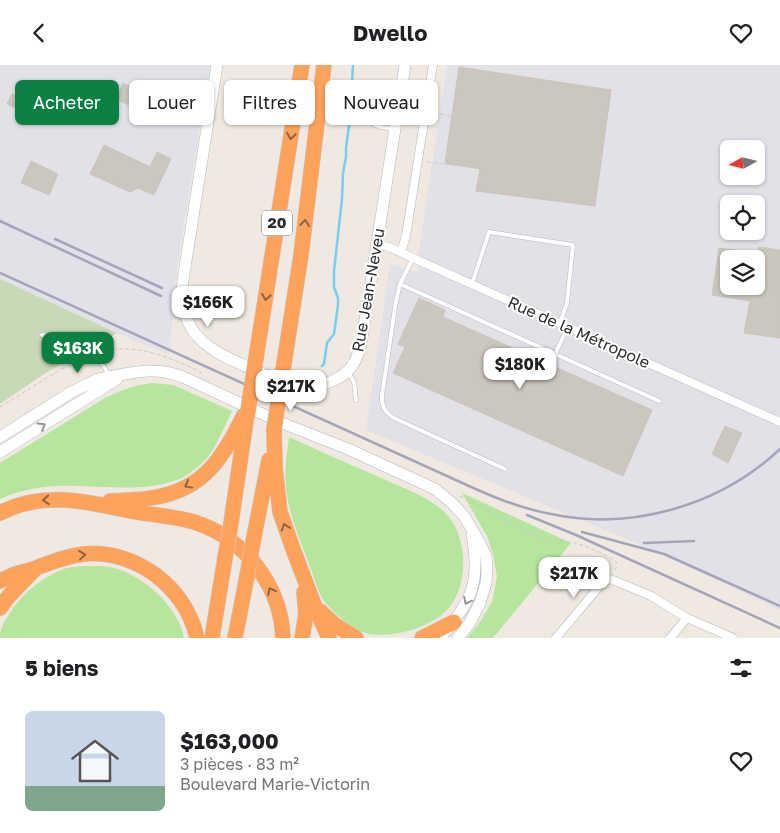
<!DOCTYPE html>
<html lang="fr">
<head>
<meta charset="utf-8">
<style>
  :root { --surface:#fff; --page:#f2f2f2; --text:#202124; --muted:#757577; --line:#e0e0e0; --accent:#0b8043 }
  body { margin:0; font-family:"Golos Text",sans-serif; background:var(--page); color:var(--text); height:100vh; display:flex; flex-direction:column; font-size:19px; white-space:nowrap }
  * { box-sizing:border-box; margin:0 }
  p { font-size:16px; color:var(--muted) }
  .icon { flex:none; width:28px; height:28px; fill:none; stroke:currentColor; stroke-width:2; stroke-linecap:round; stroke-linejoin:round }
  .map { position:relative; height:573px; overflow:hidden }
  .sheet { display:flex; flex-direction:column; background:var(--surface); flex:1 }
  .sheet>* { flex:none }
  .hud { position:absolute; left:15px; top:15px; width:500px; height:45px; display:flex; gap:10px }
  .needle { width:32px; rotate:262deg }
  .buttons { position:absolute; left:720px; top:75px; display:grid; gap:10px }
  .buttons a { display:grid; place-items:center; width:45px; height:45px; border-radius:8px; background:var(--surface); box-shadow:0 1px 4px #0004; font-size:25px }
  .price { position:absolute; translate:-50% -42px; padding:0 11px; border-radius:10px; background:#fff; color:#222; font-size:16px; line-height:32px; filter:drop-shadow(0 1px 2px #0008) }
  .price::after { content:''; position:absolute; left:50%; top:30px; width:15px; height:11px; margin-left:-8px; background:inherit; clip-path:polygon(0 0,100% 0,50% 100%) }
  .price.active { background:var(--accent); color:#fff }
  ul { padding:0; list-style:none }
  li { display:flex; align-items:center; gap:15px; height:125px; padding:0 25px }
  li+li { border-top:1px solid var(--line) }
  li span { display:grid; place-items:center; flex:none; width:140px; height:100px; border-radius:8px; color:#555 }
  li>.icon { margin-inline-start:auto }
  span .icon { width:60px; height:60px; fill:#fffc; stroke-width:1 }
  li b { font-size:21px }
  h2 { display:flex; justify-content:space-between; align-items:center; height:60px; padding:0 25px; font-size:21px }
  .chip { padding:0 18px; border-radius:8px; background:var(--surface); box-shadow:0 1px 4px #0004; font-size:18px; line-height:45px }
  .chip.active { background:var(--accent); color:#fff }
  header { display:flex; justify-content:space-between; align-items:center; height:65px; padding:0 25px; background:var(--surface); font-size:22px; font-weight:700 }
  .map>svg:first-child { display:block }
  .industrial { fill:#e3e1e8; fill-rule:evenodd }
  .green { fill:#b6e59e }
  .cemetery { fill:#c8d9b8 }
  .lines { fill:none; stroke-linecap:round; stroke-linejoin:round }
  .stream { stroke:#75cff0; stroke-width:2.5 }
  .building { fill:#cbc7bf; stroke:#cbc5ba; fill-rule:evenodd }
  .lane-casing { stroke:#b4b7c1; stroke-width:5 }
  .street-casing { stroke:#b4b7c1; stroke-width:9 }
  .secondary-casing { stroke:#b4b7c1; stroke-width:12 }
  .highway-casing { stroke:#c9c9c9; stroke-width:16 }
  .path { stroke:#c9c9c9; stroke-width:1; stroke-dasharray:4 2.5; stroke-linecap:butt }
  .lane { stroke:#fff; stroke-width:4 }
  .street { stroke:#fff; stroke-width:8 }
  .secondary { stroke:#fff; stroke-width:11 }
  .highway { stroke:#ffa35c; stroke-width:15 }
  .rail { stroke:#a3a6b8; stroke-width:2.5 }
  .highway-bridge-casing { stroke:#c9c9c9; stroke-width:16; stroke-linecap:butt }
  .highway-bridge { stroke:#ffa35c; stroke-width:15 }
  .oneway { stroke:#8c6343 }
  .oneway2 { stroke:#969696 }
  .labels { text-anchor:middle; stroke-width:4; stroke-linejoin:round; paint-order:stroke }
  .shield { fill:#fff; stroke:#6d6d6d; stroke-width:1 }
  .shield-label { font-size:15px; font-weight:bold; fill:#2e2e2e }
  .street-label { font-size:16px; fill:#2e2e2e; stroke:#fff }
</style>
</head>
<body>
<header><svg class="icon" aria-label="back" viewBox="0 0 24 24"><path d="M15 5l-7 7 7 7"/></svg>Dwello<svg class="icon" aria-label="heart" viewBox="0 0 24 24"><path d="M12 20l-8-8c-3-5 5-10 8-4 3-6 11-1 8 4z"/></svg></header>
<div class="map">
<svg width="780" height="573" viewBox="0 0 780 573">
  <rect width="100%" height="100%" fill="#efe9e1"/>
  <path class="industrial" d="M0,0H210L176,208L173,238L170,290L117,268L0,214Z
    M447,0H780V545L655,486L366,365L390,199L418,207L420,179ZM729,84H756V111H729ZM729,139H756V166H729ZM729,194H756V221H729Z"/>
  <path class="green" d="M152,318L173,320L232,346C226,358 216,383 207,393C199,401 188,411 177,415C138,429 96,419 55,421C37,422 17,426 0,434V398L105,333C121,325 135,320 152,318Z
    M289,372C319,386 349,399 379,412C402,423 432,432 448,451C458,462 461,476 463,490C464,505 462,524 453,537C439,561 396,573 369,569C357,566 346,558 337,550C332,545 326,539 322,533C316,521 312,506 307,494C298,470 288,447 286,421C284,405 287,389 289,372Z
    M462,428L571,478L493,573H467L480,557L492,537L497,512L493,489L487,471Z
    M84,501C90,501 97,501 103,501C137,504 178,539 184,573H0C0,564 3,559 8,551C20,531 38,515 61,505C67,502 76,502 84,501Z"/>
  <path class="cemetery" d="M0,214L117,268L81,287L44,309L0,339Z"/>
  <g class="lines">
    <path class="stream" d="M322,301L324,299L327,278L334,269L338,240V233L334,222V206L342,134L343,108L346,92V83L350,53L353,0"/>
  </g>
  <path class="building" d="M459,2L611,25L595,141L476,126L480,104L445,98Z
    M123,18L140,26L133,42L116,34Z
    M12,29L26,36L22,46L7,39Z
    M104,80L150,102L157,87L171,94L154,130L138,123L130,127L90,109Z
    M31,96L58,109L49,130L21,118Z
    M759,182L780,185V273L744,268L750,236L712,230L719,183L758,188ZM729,194H756V221H729Z
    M419,233L445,245L443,252L652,345L623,411L393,308L405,282L398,279Z
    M725,361L742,368L728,398L712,389Z"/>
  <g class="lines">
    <defs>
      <path id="lane" d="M369,57L380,62L393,64
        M413,193L400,219L659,336
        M400,219L396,236L382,330C381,341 386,349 396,354L505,404
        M472,219L489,167L573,180L567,238L560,258
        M42,270C70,272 95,284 109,310
        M555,289L568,262
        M348,307L354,317L356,335"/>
      <path id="street" d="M377,179L389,182L413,193L780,357
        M401,187L406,171L433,0
        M556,573L602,518L609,514L613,515L651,531L687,553L733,573
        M670,573L687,553"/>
      <path id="secondary" d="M217,0L183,215C181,233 183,251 193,266C207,285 230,294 250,303C276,315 302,327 330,317C340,313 349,307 354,298C360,287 362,274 364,261L405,0
        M0,372L70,328L98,314C129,309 152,300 183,312L282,358L348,384L422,418L435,424L452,438L464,451L477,473L486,491L487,503L486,518L480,538L469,559L458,573
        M0,387L117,314
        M440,573C472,535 481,519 472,469"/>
      <path id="highway" d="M256,293L302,0
        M283,305L301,190L324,0
        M274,364L275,402L280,447L293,484L315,542L329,573
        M110,436C126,435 142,435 157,432C205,423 224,391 244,350
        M0,448C42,426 86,436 130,446C151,450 173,451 194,457C244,473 281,520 283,573
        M231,458L246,356
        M253,477L269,395
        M0,516C6,513 12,510 18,508C24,506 30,506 36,503C52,497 66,491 84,489C135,484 186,522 197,573
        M0,543L8,532L34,505
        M320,546L335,560L356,573
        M212,573L225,493
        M235,573L247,511
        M302,573L306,549L304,527
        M422,573L454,557"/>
    </defs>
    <use href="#lane" class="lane-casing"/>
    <use href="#street" class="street-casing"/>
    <use href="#secondary" class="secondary-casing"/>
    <use href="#highway" class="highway-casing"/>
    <path class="path" d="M434,48L452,51
      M427,97L471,102
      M99,287C128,279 156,287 183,299C190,302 198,305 204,310
      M0,342L58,306L86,291
      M460,431C488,445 515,462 544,473C556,477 565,475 575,478C584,480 611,491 617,498L615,507"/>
    <use href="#lane" class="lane"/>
    <use href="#street" class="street"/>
    <use href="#secondary" class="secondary"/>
    <use href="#highway" class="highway"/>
    <path class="rail" d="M0,156L161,231
      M55,174L162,223
      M0,208L458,416C488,430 518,443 551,449C631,466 720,441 780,384
      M527,450L576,470L780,563
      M582,467L664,489L780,541
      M644,478L694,476"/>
    <defs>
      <path id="highway-bridge" d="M247,352L256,293
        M274,364L283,305
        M225,493L231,458
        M247,511L253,477"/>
    </defs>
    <use href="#highway-bridge" class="highway-bridge-casing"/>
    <use href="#highway-bridge" class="highway-bridge"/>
  </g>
  <defs><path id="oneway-chevron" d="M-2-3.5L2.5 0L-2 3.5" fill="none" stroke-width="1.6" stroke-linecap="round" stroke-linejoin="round" transform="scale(1.25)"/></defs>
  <g class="oneway">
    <use href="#oneway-chevron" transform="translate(291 71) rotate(99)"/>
    <use href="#oneway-chevron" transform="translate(305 158) rotate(-83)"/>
    <use href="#oneway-chevron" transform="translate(266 232) rotate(99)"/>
    <use href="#oneway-chevron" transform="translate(188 420) rotate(151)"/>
    <use href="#oneway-chevron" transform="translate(46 435) rotate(176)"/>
    <use href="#oneway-chevron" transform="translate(285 462) rotate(-109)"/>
    <use href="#oneway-chevron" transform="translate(82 490) rotate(-6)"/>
    <use href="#oneway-chevron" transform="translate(271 526) rotate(-116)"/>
  </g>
  <g class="oneway2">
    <use href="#oneway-chevron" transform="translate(42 361) rotate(-32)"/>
    <use href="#oneway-chevron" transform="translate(467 536) rotate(116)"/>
  </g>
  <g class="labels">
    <rect class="shield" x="262" y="145.5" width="30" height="25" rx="4"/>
    <g class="shield-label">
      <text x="277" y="163">20</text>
    </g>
    <g class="street-label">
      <text transform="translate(368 225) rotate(-80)" y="6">Rue Jean-Neveu</text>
      <text transform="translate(579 267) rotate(24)" y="6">Rue de la Métropole</text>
    </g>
  </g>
</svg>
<div class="buttons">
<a><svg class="needle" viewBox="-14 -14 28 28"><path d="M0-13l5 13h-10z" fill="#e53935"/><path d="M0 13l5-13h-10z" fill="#757577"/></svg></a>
<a><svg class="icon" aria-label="locate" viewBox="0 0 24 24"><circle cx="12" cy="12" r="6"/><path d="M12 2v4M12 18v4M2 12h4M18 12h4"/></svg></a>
<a><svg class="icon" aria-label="layers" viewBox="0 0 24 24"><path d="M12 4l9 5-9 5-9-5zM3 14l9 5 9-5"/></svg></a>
</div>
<b class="price" style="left:208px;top:263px">$166K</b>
<b class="price active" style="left:78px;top:309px">$163K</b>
<b class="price" style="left:520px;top:325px">$180K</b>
<b class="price" style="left:291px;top:347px">$217K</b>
<b class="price" style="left:574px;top:534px">$217K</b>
<div class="hud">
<a class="chip active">Acheter</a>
<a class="chip">Louer</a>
<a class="chip">Filtres</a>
<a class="chip">Nouveau</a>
</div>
</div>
<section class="sheet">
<h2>5 biens<svg class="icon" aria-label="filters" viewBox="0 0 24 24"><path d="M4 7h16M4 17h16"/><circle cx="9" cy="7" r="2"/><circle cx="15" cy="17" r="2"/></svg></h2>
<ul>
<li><span style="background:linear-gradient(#c9d6e8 75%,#7fa58c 0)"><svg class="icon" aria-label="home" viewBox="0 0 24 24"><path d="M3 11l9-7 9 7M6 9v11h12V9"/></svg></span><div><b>$163,000</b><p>3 pièces · 83 m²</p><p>Boulevard Marie-Victorin</p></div><svg class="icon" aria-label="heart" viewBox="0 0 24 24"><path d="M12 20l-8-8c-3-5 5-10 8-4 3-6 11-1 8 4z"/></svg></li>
</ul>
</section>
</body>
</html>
